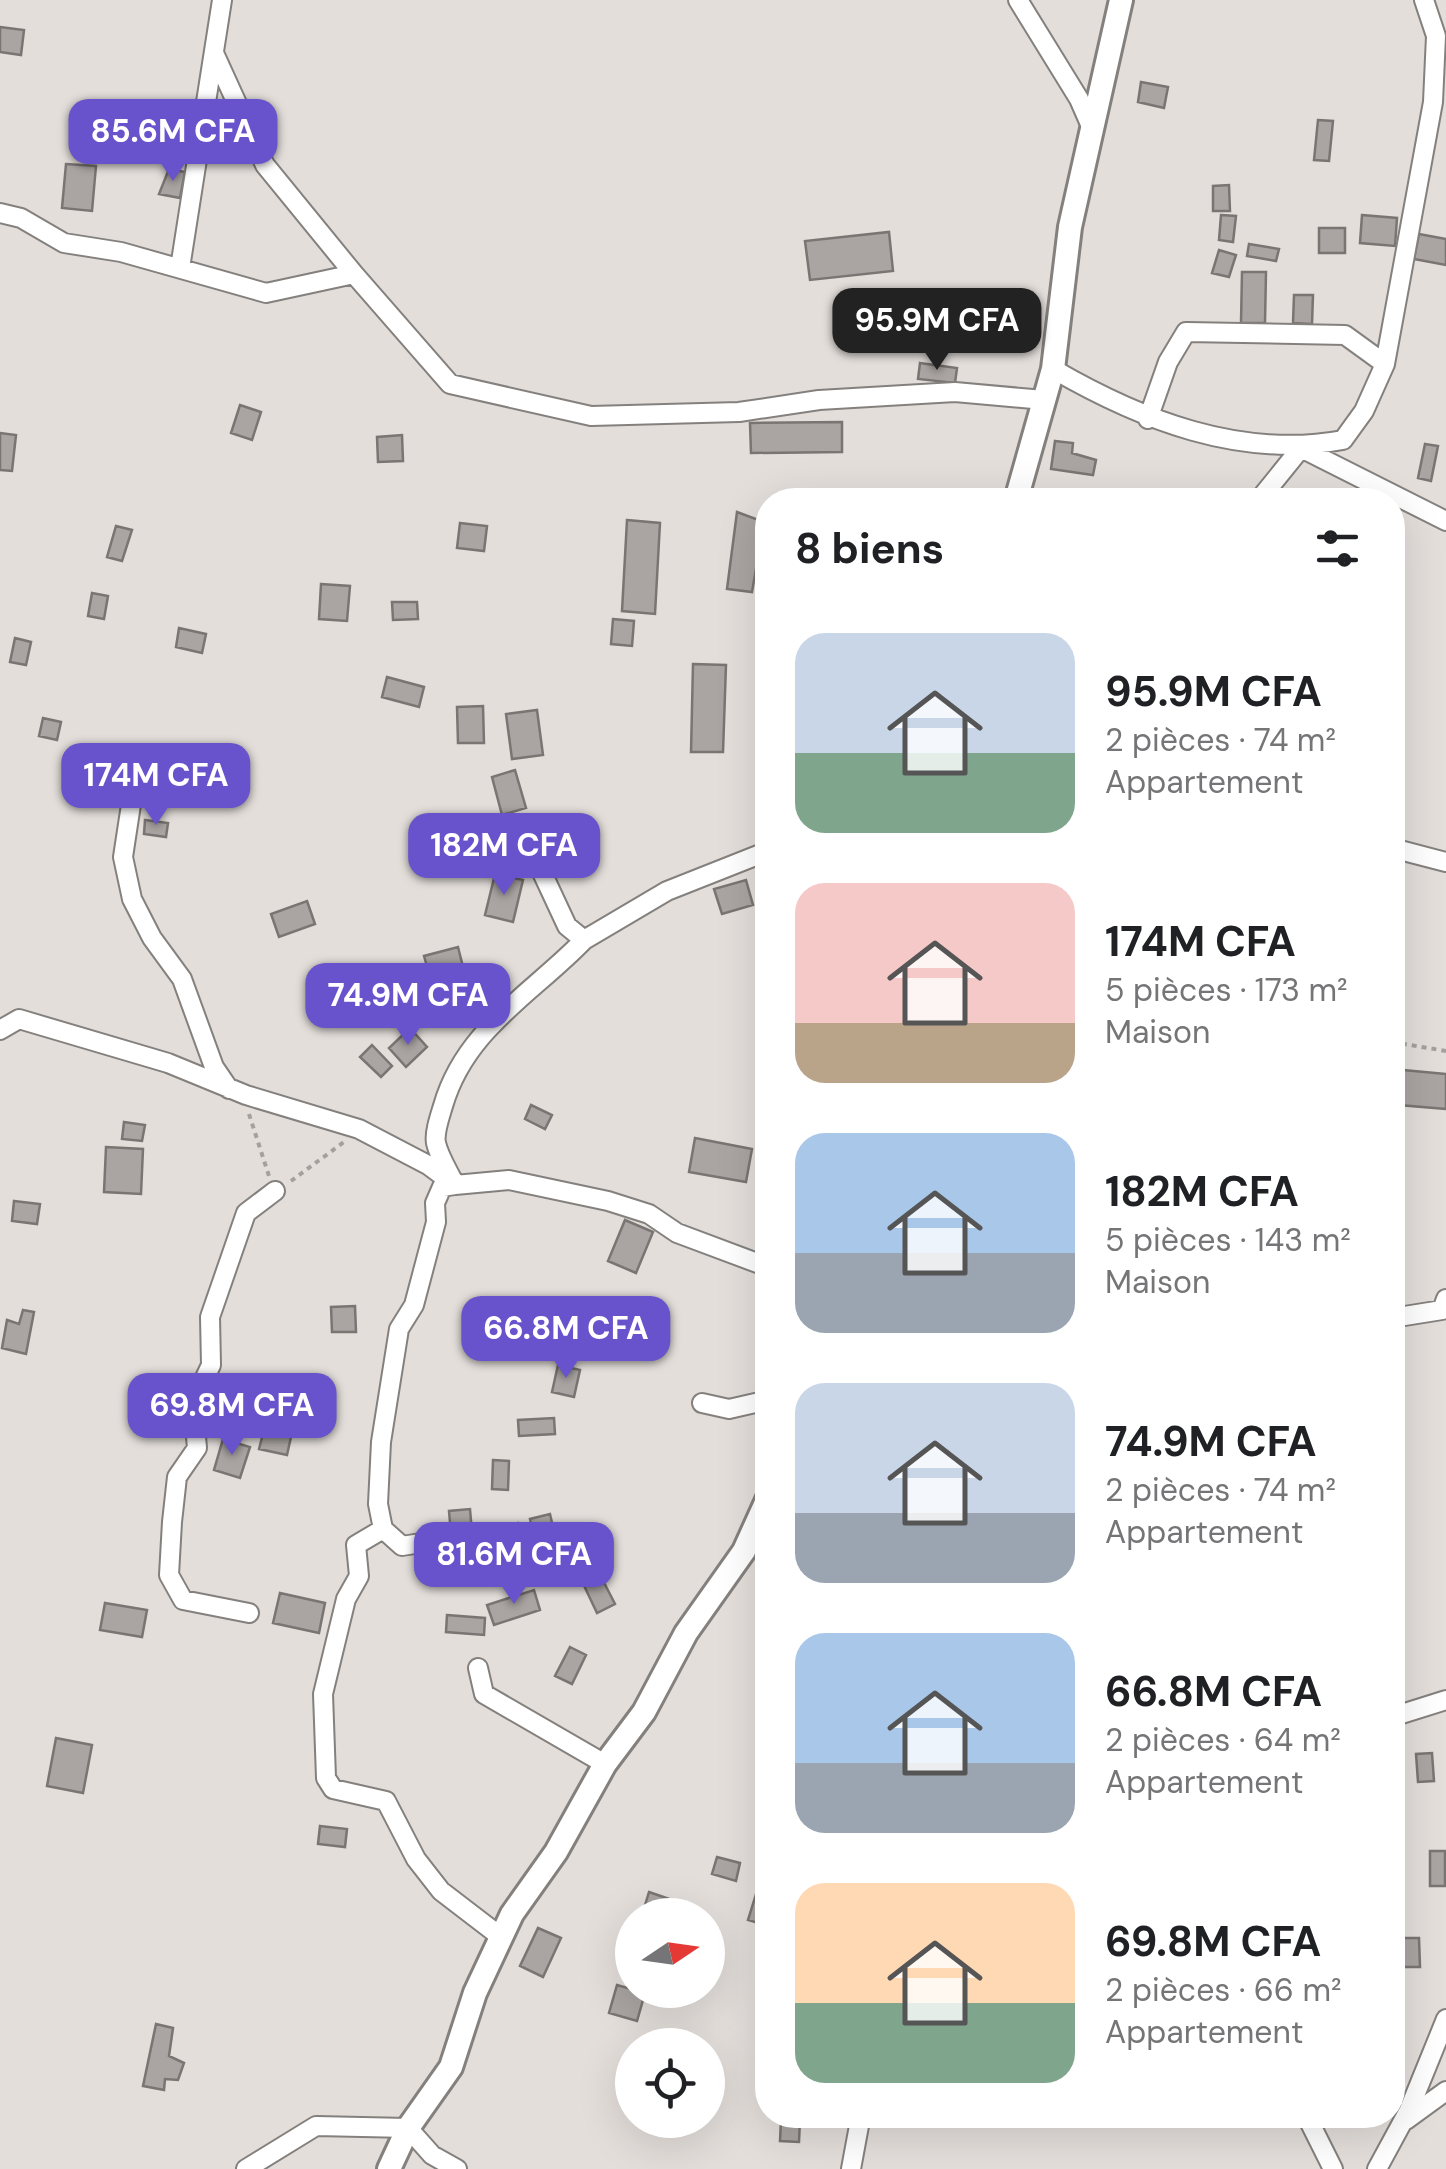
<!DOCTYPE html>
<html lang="fr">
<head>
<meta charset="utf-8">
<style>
  :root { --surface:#fff; --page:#f6f6f6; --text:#202124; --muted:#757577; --accent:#6953cc }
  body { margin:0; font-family:"DM Sans",sans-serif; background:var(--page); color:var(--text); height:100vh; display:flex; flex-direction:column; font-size:38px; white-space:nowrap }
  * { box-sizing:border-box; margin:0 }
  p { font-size:32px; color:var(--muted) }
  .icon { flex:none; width:55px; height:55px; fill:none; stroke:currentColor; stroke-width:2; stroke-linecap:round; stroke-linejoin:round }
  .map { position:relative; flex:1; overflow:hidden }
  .details { position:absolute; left:755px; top:488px; width:650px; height:1640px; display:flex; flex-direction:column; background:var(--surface); border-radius:40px; box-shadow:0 10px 40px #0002 }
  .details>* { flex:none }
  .needle { width:65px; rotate:77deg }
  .buttons { position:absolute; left:615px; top:1898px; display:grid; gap:20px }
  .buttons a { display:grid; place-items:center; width:110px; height:110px; border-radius:50%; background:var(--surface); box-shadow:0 10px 40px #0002; font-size:50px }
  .price { position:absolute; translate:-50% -85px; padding:0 22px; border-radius:20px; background:var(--accent); color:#fff; font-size:32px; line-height:65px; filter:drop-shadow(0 2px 5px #0008) }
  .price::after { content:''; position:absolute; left:50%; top:60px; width:30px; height:22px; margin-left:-15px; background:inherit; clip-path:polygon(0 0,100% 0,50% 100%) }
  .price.on { background:#222; color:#fff }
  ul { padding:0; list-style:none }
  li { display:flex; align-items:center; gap:30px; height:250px; padding:0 40px }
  li span { display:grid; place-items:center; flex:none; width:280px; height:200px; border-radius:30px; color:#555 }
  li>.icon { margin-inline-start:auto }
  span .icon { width:120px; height:120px; fill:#fffc; stroke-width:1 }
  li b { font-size:42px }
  h2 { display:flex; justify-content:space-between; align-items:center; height:120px; padding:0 40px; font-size:42px }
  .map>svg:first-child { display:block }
  .building { fill:#aaa5a2; stroke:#797572; stroke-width:2.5 }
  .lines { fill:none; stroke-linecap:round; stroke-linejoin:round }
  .street-casing { stroke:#84807d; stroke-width:22 }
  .secondary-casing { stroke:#84807d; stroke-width:28 }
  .path { stroke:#a4a09d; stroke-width:4; stroke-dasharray:5 5; stroke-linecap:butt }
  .street { stroke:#fff; stroke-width:18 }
  .secondary { stroke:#fff; stroke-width:22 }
</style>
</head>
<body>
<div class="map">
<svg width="1446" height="2169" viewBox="0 0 1446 2169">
  <rect width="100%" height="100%" fill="#e3deda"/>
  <path class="building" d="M0,27L24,30L21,55L0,52Z
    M1141,82L1168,87L1164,108L1138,102Z
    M1318,120L1333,121L1329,161L1314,160Z
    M66,164L96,166L92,211L62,208Z
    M169,169L185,172L180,198L159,194Z
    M1229,185L1230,211H1213V186Z
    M1221,215L1236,216L1233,242L1219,240Z
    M1362,215L1397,218L1395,246L1360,243Z
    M1319,228H1345V253H1319Z
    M889,232L893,271L810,280L805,241Z
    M1419,234L1446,239V265L1414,259Z
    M1249,244L1279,249L1276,261L1247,256Z
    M1219,250L1236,255L1229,277L1212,273Z
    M1242,272H1266L1265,323H1241Z
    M1294,295H1313L1312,324L1293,323Z
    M920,363L957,368L955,383L918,379Z
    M240,405L261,412L252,440L231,433Z
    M842,422V452L751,453L750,423Z
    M0,433L16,435L12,471L0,470Z
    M402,435L403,461L378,462L377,437Z
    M1055,441L1073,443L1072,453L1096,460L1093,475L1051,469Z
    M1425,444L1438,446L1431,481L1418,478Z
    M737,512L764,522L752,592L727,589Z
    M627,520L660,523L655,614L622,611Z
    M460,523L487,526L484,551L457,548Z
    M116,526L132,530L122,561L107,557Z
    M321,584L350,586L347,621L319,619Z
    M92,593L108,596L104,619L88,616Z
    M392,602H417L418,619L393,620Z
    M613,619L634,621L632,646L611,644Z
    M179,628L206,634L202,653L176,647Z
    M15,638L31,642L26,665L10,662Z
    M693,664L726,665L723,752H691Z
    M387,677L424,687L419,707L382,697Z
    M483,706L484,743H458L457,707Z
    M537,710L543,755L512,759L506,714Z
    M43,718L61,722L57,740L39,736Z
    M515,770L526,808L502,815L492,777Z
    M152,772L179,773L178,799L151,798Z
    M145,820L168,823L166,837L144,834Z
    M495,874L523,880L513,922L485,915Z
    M746,880L753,905L722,914L714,889Z
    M307,901L315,924L279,937L271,914Z
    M458,947L463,967L430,977L424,956Z
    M410,1028L427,1047L406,1067L389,1048Z
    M372,1045L392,1066L381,1077L360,1057Z
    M1403,1070L1446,1074V1109L1399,1105Z
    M531,1105L552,1115L545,1129L525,1119Z
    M124,1122L145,1125L142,1141L122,1139Z
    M695,1138L752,1149L746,1182L689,1172Z
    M106,1147L143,1149L141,1194L104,1192Z
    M14,1201L40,1204L37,1224L12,1221Z
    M625,1220L653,1232L636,1273L608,1261Z
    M355,1306L356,1332H332L331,1307Z
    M23,1310L34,1312L26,1354L2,1348L7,1320L19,1324Z
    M633,1314L655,1318L652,1333L630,1328Z
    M556,1319L600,1325L595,1358L552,1352Z
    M558,1365L580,1370L574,1397L552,1392Z
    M554,1418L555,1434L519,1436L518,1420Z
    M266,1422L293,1428L287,1455L259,1449Z
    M223,1439L250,1447L240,1478L214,1470Z
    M493,1460L509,1461L508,1490L492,1489Z
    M470,1509L473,1544L452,1546L449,1511Z
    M550,1514L555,1536L535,1541L530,1519Z
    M518,1523L524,1543L506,1549L500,1528Z
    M597,1569L615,1604L597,1613L580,1577Z
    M534,1590L540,1610L494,1625L487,1605Z
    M280,1593L325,1603L319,1633L273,1623Z
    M105,1603L147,1610L142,1637L100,1630Z
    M447,1615L485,1618L484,1635L446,1632Z
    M570,1647L586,1655L572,1684L555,1676Z
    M56,1738L92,1745L83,1793L47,1786Z
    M1432,1753L1434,1781L1418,1782L1416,1754Z
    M320,1826L347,1829L345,1847L318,1844Z
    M1430,1851H1445V1886H1430Z
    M717,1857L740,1863L736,1881L712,1874Z
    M757,1891L768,1894V1926L748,1920Z
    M649,1892L701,1910V1915H642Z
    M538,1928L561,1938L543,1977L520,1966Z
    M1399,1938H1419L1420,1967H1399Z
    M617,1985L645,1993L637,2021L609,2013Z
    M156,2024L173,2028L169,2056L184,2063L178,2080L165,2079L164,2090L143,2086Z
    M781,2119L800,2120L799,2142L780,2141Z"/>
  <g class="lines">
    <defs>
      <path id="street" d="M1018,0L1079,99L1093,131
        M214,53L265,165L354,274
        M0,213L21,218L64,243L121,252L266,293L354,274L450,384L591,416L739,412L819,400L955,392L1044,400
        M180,268L222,0
        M1053,369C1141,420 1240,459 1343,440L1364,411L1385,364L1433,102L1436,36L1424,0
        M1148,419L1168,362L1186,332L1345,335L1385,364
        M1301,448L1446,521
        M1259,500L1301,448
        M134,785L123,857L132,899L152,938L182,979L214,1067L229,1089
        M510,831L533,853L567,926L584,940L667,891L768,851
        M1392,848L1446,862
        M0,1030L19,1019L168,1063L246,1095L359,1129L428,1165L455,1185L509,1180L608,1201L649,1214L677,1233L768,1267
        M1392,1318L1442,1310L1446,1299
        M702,1403L729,1409L768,1400
        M383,1529L356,1545L359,1576L346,1599L323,1694L326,1778L333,1789L386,1801L416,1859L441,1891L501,1937
        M440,1540L402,1546L383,1529L378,1504L381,1442L399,1329L414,1305L436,1222L435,1203L442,1187L455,1185C449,1172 439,1157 436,1143C434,1133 440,1116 443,1106C465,1029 532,994 584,940
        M249,1613L183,1600L169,1575L172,1522L177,1477L197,1448L193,1403L211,1365L210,1317L246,1213L275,1191
        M478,1668L484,1694L605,1764
        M1392,1717L1446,1700
        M1306,2115L1333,2169
        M1406,2120L1446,2091
        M246,2169L316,2126L408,2128L432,2155L457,2169
        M851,2169L861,2115
        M1377,2169L1409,2110L1446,2019"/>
      <path id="secondary" d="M1016,500L1053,369L1070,227L1121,0
        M389,2169L408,2128L451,2067L475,1993L512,1914L556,1852L605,1764L644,1712L686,1633L744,1551L768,1498"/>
    </defs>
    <use href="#street" class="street-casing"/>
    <use href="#secondary" class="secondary-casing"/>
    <path class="path" d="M1392,1042L1446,1051
      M249,1114L269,1176
      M291,1181L344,1142"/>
    <use href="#street" class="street"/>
    <use href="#secondary" class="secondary"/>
  </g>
</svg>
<div class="buttons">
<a><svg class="needle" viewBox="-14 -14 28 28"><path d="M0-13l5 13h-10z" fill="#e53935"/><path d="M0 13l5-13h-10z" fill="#757577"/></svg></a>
<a><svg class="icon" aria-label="locate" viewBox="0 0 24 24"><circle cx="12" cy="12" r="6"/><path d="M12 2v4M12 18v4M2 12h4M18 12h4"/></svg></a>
</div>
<b class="price" style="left:173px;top:184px">85.6M CFA</b>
<b class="price on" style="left:937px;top:373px">95.9M CFA</b>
<b class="price" style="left:156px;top:828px">174M CFA</b>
<b class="price" style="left:504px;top:898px">182M CFA</b>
<b class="price" style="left:408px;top:1048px">74.9M CFA</b>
<b class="price" style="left:566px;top:1381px">66.8M CFA</b>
<b class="price" style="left:232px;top:1458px">69.8M CFA</b>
<b class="price" style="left:514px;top:1607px">81.6M CFA</b>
<section class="details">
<h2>8 biens<svg class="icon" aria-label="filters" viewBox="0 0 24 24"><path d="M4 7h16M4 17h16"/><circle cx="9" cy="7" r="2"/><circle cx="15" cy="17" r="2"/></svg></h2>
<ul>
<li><span style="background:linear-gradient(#c9d6e8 60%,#7fa58c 0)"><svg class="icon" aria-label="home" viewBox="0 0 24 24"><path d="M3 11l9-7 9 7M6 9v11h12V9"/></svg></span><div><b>95.9M CFA</b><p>2 pièces · 74 m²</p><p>Appartement</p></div></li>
<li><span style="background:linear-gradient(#f6c9c9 70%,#b9a48a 0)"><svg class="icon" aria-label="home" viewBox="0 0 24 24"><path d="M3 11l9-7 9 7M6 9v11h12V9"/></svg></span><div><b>174M CFA</b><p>5 pièces · 173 m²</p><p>Maison</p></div></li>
<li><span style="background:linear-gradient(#a9c7e8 60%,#9aa5b1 0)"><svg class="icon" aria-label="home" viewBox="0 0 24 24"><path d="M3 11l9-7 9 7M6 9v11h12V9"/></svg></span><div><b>182M CFA</b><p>5 pièces · 143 m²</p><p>Maison</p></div></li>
<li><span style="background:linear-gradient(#c9d6e8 65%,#9aa5b1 0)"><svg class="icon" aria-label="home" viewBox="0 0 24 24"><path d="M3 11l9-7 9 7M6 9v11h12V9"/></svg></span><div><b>74.9M CFA</b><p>2 pièces · 74 m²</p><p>Appartement</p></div></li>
<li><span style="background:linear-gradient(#a9c7e8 65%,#9aa5b1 0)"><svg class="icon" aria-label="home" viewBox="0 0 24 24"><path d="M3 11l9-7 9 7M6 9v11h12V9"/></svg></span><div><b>66.8M CFA</b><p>2 pièces · 64 m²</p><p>Appartement</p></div></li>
<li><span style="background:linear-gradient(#ffd9b3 60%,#7fa58c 0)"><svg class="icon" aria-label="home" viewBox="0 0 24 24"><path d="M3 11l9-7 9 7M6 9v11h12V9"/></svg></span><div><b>69.8M CFA</b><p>2 pièces · 66 m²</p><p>Appartement</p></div></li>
</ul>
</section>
</div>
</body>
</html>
